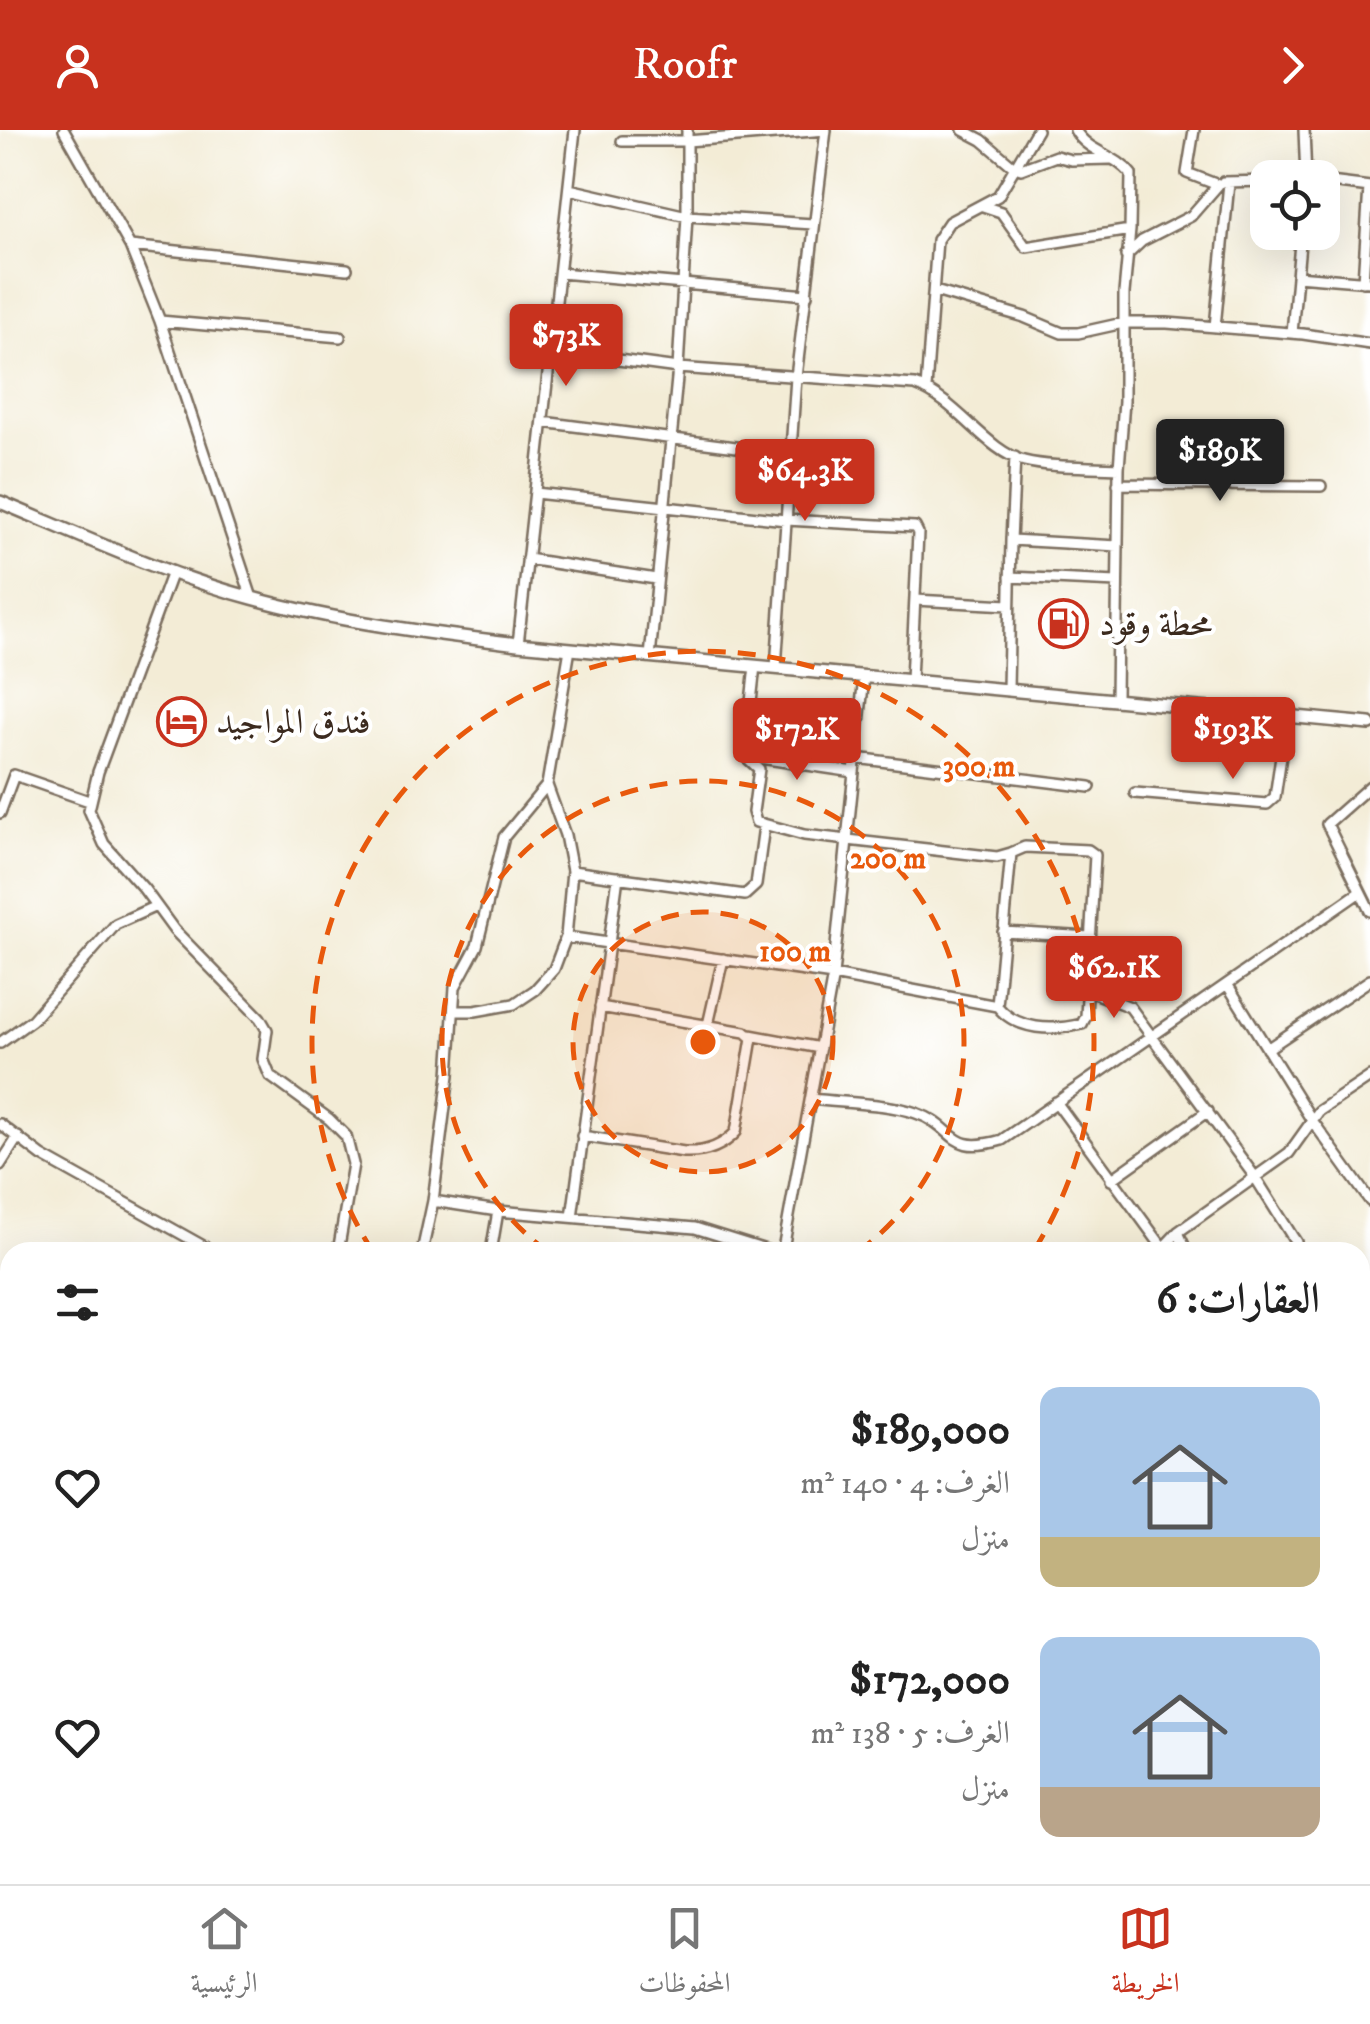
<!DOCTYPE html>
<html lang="ar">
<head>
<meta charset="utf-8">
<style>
  :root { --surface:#fff; --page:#f2f2f2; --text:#222; --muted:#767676; --line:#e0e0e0; --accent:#c8321e }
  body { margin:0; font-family:"IM FELL DW Pica",Amiri,serif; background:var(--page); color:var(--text); direction:rtl; height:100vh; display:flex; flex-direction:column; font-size:38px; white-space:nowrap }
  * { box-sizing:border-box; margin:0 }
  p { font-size:32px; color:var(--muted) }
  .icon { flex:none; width:55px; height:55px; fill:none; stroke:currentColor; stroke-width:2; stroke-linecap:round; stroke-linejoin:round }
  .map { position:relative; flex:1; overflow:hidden; direction:ltr }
  .panel { position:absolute; left:0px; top:1112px; width:1370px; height:642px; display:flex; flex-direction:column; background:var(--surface); border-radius:30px 30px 0 0; box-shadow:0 10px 40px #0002; direction:rtl }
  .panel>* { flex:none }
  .fabs { position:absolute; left:1250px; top:30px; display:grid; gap:20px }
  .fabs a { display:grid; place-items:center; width:90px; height:90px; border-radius:20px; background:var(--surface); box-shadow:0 10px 40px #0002; font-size:50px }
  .price { position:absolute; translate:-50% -85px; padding:0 22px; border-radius:10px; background:var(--accent); color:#fff; font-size:32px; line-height:65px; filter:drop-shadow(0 2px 5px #0008) }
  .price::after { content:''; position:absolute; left:50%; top:60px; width:30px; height:22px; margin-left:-15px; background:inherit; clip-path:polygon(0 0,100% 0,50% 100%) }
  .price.selected { background:#222; color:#fff }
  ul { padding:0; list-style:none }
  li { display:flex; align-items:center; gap:30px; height:250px; padding:0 50px }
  li span { display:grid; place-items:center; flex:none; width:280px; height:200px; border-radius:20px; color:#555 }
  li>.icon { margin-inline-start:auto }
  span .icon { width:120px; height:120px; fill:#fffc; stroke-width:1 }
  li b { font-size:42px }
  h2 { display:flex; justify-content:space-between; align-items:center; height:120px; padding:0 50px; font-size:42px }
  header { display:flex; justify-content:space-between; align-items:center; height:130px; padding:0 50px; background:var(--accent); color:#fff; font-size:45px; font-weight:600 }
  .menu { display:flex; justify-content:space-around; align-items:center; height:140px; border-top:2px solid var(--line); background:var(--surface); font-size:28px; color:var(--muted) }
  .menu a { display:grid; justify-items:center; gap:5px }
  .menu .selected { color:var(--accent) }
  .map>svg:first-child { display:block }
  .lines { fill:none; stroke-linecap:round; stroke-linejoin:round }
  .minor-casing { stroke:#7b6e5e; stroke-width:14 }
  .tertiary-casing { stroke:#7b6e5e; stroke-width:16 }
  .minor { stroke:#fff; stroke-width:9 }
  .tertiary { stroke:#fff; stroke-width:11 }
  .ring { fill:none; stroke:#e8590c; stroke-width:5; stroke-dasharray:18 12 }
  .labels { text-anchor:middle; stroke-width:8; stroke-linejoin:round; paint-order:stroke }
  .poi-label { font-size:35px; fill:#3b2a1e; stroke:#fff; text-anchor:start }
  .centre { fill:#e8590c; stroke:#fff; stroke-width:5 }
  .ring-label { font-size:30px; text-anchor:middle; font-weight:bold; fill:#e8590c; stroke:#fff; stroke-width:8; stroke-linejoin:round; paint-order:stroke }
</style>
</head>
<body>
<header><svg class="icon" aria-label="forward" viewBox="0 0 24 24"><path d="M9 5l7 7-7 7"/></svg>Roofr<svg class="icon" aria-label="person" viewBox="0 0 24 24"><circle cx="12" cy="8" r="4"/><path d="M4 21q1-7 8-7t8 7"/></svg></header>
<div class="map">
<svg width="1370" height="1754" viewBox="0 0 1370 1754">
  <rect width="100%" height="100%" fill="#fff"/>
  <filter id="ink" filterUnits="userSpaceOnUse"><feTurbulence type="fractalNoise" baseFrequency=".01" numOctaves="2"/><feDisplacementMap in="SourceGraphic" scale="20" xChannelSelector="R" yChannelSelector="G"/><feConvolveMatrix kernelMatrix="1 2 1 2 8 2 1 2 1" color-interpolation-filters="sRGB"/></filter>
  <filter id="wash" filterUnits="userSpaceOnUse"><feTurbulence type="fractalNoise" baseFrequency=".0048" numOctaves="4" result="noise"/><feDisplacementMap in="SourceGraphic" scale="40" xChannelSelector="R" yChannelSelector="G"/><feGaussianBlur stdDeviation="2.25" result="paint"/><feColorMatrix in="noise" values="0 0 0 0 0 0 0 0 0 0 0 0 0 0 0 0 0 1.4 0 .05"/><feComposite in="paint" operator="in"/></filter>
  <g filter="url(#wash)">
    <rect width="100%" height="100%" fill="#f3ecd6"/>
  </g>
  <g filter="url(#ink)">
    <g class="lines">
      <defs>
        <path id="minor" d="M64,0L130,116L160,191L252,468
          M963,0L982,10L1014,37L1021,39L1056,26L1071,30L1111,29
          M1304,0L1306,48
          M622,11H687L826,0
          M1322,51L1370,57
          M1223,52L1268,51
          M569,59L687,86L813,94
          M983,76L1001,82L1026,117L1130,100L1131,44C1115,24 1088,23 1075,0
          M130,116L347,139
          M1126,126L1142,111L1191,86L1218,55L1187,43L1194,0
          M560,143L807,165
          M1297,146L1370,152
          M1363,152L1369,57
          M935,161L1024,187L1062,203H1078L1123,193H1167L1303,204L1370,214
          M160,191L340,207
          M1215,197L1229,53
          M1292,203L1301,102
          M551,221L678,238L915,255C957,270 986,321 1024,331C1053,338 1089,336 1119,338
          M926,259L937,110L949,92L998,66L1037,0
          M543,292L790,324
          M1118,354L1321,356
          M535,363L786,390L915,397L918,403L911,550
          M1011,410L1015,327
          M527,429L656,449
          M172,442L98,642L89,680L104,714L144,759L174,800L260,888L267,900L263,929L270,946L329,989L346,1006L353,1034L338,1122
          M1010,447L1117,452
          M915,470L1009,475
          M518,514L575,0
          M650,527L678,238L687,86V0
          M755,536L745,626L759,639L753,682L756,692L804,705L997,727L1011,723L997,876
          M776,538L796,247L826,0
          M1008,559L1011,410L1118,416
          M1116,568L1119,338L1124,271V163L1130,100
          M747,626L854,642
          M856,628L1090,657
          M1370,656L1327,694L1370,781
          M1135,663L1267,674L1275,667L1287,585
          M0,683L14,645L89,671
          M572,741L745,765L756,755L764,696
          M1003,802L1090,807
          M566,807L833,845L997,876C1017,901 1053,901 1082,894L1086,886L1095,725L1088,720L1025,717L1011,723
          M1227,854L1311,989L1370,1071
          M1087,860L1130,877L1255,1047L1292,1106L1296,1112L1292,1122
          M455,881H475L514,874L535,860L554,839L566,807L572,741L565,705L547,655L570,519
          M708,895L723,829
          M750,905L820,918
          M0,913L32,890L116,794L156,776
          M1267,919L1370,850
          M812,969C843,973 887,973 916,983C958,997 947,1026 1002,1010L1360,762
          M1056,972L1163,1118
          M0,994L42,1026L214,1122
          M582,1006L684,1022C704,1023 722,1017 736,1002L752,908L745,902L600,877
          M0,1035L18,1007
          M1111,1050L1208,981
          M433,1071L498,1081L695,1098L772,1122L783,1119L833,845L864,546
          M572,1087L618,747
          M1178,1102L1187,1122
          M422,1122L433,1071L449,945L455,857L477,816L504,707L547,655
          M491,1122L498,1081
          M1159,1122L1178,1102L1289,1023L1319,981L1370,947
          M1360,1237L1370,1225
          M1360,1656L1370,1668
          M1360,1709L1370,1697
          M763,1745L774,1754
          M1107,1745L1117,1754
          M1206,1745L1217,1754
          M708,1754L710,1745
          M866,1754L875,1745
          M1001,1754L1008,1745
          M1173,1754L1181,1745
          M1270,1754L1277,1745
          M1323,1754L1331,1745"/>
        <path id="tertiary" d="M0,372C82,406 165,445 252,468C339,492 428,503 518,514L1370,594"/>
      </defs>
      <use href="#minor" class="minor-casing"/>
      <use href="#tertiary" class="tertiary-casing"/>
      <use href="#minor" class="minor"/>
      <use href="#tertiary" class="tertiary"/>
    </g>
  </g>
  <circle cx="703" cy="912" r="130" fill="#e8590c" fill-opacity=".12"/>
  <g class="ring">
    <circle cx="703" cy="912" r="130"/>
    <path d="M548 1122A261 261 0 1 1 858 1122"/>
    <path d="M373 1122A391 391 0 1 1 1033 1122"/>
  </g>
  <defs>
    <symbol id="fuel-ring" viewBox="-11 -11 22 22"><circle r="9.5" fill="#fff" stroke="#c8321e" stroke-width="1.5"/><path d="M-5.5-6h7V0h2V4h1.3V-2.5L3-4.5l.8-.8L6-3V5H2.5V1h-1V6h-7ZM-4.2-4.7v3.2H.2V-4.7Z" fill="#c8321e"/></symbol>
    <symbol id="hotel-ring" viewBox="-11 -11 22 22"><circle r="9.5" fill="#fff" stroke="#c8321e" stroke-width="1.5"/><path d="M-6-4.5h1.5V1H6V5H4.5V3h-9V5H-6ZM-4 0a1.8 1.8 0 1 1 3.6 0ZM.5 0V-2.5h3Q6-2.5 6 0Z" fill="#c8321e"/></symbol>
  </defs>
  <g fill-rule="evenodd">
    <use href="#fuel-ring" x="1036" y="466" width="55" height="55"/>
    <use href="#hotel-ring" x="154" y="564" width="55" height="55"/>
  </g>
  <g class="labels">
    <g class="poi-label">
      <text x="1099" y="505">محطة وقود</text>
      <text x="216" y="603">فندق المواجيد</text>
    </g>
  </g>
  <circle cx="703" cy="912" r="15" class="centre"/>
  <g class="ring-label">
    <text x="979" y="646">300 m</text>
    <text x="888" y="738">200 m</text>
    <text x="795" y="831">100 m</text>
  </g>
</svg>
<div class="fabs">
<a><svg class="icon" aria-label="locate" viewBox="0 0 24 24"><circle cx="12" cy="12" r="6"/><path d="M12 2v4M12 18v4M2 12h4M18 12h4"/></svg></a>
</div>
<b class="price" style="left:566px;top:259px">$73K</b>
<b class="price selected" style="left:1220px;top:374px">$189K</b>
<b class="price" style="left:805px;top:394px">$64.3K</b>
<b class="price" style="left:1233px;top:652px">$193K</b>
<b class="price" style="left:797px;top:653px">$172K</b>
<b class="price" style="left:1114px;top:891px">$62.1K</b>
<section class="panel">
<h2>العقارات: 6<svg class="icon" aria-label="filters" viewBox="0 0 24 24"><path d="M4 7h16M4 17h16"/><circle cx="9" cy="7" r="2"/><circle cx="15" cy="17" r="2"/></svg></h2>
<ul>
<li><span style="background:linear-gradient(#a9c7e8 75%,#c2b280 0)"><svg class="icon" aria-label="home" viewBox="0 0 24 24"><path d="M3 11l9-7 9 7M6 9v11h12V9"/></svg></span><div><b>$189,000</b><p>الغرف: 4 · 140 m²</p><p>منزل</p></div><svg class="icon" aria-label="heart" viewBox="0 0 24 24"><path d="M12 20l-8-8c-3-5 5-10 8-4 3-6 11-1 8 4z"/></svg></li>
<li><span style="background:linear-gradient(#a9c7e8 75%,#b9a48a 0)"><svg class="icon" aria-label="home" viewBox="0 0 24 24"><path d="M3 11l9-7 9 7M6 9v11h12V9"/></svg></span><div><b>$172,000</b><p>الغرف: 5 · 138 m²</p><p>منزل</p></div><svg class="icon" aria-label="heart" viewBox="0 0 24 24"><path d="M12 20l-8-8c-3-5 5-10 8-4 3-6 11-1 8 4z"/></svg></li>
</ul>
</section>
</div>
<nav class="menu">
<a class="selected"><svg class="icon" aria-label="map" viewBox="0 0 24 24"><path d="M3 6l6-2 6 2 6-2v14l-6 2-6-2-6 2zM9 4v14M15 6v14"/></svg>الخريطة</a>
<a><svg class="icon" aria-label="saved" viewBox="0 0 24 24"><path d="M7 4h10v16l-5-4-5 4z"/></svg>المحفوظات</a>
<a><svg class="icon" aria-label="home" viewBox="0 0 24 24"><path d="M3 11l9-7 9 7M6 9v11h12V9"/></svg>الرئيسية</a>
</nav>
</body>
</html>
